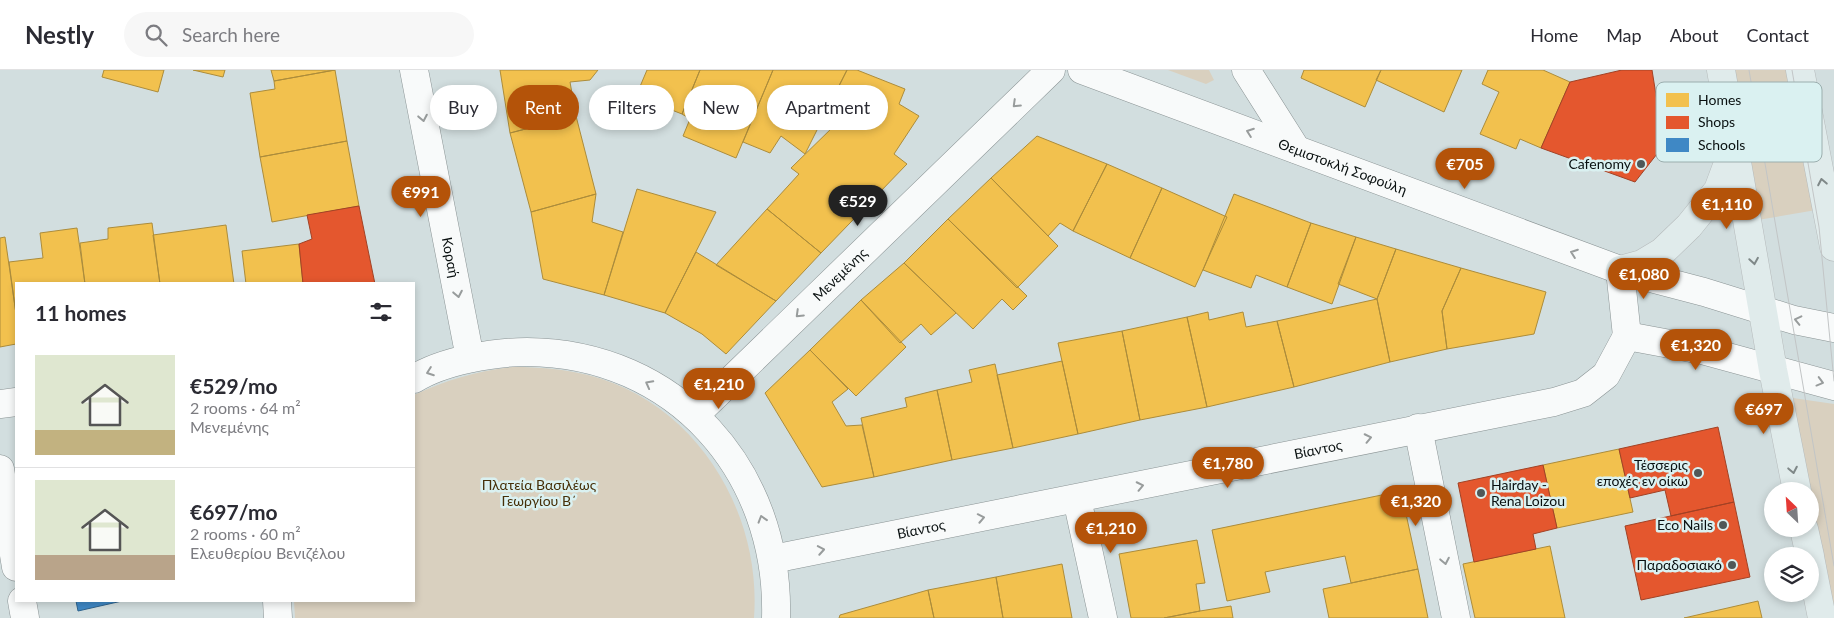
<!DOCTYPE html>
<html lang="en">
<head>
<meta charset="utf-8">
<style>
  :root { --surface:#fff; --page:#f7f7f7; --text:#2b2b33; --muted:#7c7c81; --line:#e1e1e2; --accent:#b45309 }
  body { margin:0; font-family:Lato,sans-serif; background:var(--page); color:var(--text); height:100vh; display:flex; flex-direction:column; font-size:19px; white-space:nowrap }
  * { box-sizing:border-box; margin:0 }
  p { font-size:16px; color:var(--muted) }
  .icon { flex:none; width:28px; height:28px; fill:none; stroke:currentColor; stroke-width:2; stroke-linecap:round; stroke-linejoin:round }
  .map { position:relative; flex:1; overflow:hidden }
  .sheet { position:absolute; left:15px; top:212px; width:400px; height:320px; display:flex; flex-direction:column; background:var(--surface); border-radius:0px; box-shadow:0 2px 8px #0003 }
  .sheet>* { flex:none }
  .top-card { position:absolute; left:430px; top:15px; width:475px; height:45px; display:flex; gap:10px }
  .needle { width:32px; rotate:335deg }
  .buttons { position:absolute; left:1764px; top:412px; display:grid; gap:10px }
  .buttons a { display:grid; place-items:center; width:55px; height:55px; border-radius:50%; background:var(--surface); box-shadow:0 2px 8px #0003; font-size:25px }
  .price { position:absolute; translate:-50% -42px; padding:0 11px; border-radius:18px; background:var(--accent); color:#fff; font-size:16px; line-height:32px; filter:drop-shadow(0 1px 2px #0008) }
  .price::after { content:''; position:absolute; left:50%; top:30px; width:15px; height:11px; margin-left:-8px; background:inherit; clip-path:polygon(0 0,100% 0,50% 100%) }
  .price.on { background:#222; color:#fff }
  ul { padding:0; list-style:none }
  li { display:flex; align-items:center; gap:15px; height:125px; padding:0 20px }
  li+li { border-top:1px solid var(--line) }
  li span { display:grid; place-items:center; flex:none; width:140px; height:100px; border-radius:0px; color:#555 }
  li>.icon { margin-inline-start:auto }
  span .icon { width:60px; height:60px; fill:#fffc; stroke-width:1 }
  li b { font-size:21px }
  h2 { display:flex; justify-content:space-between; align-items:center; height:60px; padding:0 20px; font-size:21px }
  .chip { padding:0 18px; border-radius:22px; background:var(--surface); box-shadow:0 2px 8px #0003; font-size:18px; line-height:45px }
  .chip.on { background:var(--accent); color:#fff }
  header { display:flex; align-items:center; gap:30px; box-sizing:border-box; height:70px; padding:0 25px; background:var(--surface); border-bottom:1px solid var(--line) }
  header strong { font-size:24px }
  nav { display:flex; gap:28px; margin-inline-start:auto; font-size:18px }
  .search { width:350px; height:45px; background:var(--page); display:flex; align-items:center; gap:12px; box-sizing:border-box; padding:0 18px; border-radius:28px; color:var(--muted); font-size:19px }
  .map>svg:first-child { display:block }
  .green { fill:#d9d0bf }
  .homes { fill:#f2c14e; stroke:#ac8c3b }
  .shops { fill:#e4572e; stroke:#a24225 }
  .schools { fill:#3f88c5; stroke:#2f648f }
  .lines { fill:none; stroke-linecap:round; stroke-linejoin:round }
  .minor-casing { stroke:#8a9394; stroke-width:29 }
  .major-casing { stroke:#b5babb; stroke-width:29 }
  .minor { stroke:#f8fafa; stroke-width:28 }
  .major { stroke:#e0ebeb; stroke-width:28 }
  .tram { stroke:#c2c5c6; stroke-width:1 }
  .oneway { stroke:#989c9c }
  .oneway2 { stroke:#7f8888 }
  .poi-dot { fill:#4f5858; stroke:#daf1f1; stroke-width:2 }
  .labels { text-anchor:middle; stroke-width:5; stroke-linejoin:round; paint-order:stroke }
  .poi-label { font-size:14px; fill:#091010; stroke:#daf1f1; text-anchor:end }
  .street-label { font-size:14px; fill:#091010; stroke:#daf1f1 }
  .park-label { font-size:14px; fill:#462f08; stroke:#daf1f1 }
  .key { fill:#daf1f1; stroke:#9baeae; stroke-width:1 }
  .key-label { font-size:14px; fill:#091010 }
</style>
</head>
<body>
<header>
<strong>Nestly</strong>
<div class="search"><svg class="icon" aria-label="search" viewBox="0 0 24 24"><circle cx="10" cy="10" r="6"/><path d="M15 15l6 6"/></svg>Search here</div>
<nav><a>Home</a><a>Map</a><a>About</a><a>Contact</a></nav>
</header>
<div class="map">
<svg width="1834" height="548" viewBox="0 0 1834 548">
  <rect width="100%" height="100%" fill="#d2dedf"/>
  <path class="green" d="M1168,0H1209L1214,10L1206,14Z
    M1725,0H1795L1822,139L1752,151Z
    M513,297C539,297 563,299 588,305C696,332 762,442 754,548H295L294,531H414V325C447,310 477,301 513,297Z
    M1786,327L1834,334V548L1810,454V421Z"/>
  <path class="homes" d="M104,0H164L158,22L102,7Z
    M193,0H225L223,7Z
    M271,0H335L274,11Z
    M335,0L347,71L260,87L250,23L275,19L274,11Z
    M500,0H598L590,10L570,12L576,46L510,63Z
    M647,0H700L682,44L636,26Z
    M700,0H773L736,88L683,66L690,49L682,44Z
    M773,0H847L805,84L781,66L770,83L743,72Z
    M847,0H857L905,19L899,34L919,46L894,84L907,94L821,183L767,139L799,104L791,98L836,54L822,49Z
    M1304,0H1381L1365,37L1301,8Z
    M1381,0H1462L1444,42L1376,10Z
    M1488,0H1543L1570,12L1541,78L1520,69L1516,79L1480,64L1499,22L1482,14Z
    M576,46L596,124L531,142L510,63Z
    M1037,66L1107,94L1073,161L1060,153L1048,166L991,108Z
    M347,71L359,136L272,152L260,87Z
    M1107,94L1162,118L1130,188L1073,161Z
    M991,108L1058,176L1017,218L948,149Z
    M1162,118L1227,147L1195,217L1130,188Z
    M637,119L716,142L665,243L604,225Z
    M596,124L592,152L623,162L604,225L543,209L531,142Z
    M1234,124L1311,153L1287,217L1256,205L1251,218L1203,200Z
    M767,139L821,183L776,231L716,195Z
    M948,149L1027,226L1013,240L1002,229L973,259L904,193Z
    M152,153L160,214H85L80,173L108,169V158Z
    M1311,153L1356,167L1332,234L1287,217Z
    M226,155L234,214H160L153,165Z
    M77,158L85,214H16V244L9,192L43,188L40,163Z
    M5,167L16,244V274L0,277V168Z
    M1356,167L1396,179L1377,229L1338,214Z
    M299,174L303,214H246L242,181Z
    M1396,179L1461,198L1442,241L1447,279L1390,292L1377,229Z
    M696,182L776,231L726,284L702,264L665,243Z
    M904,193L956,243L931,265L921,254L900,273L861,230Z
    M1461,198L1546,222L1534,264L1447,279L1442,241Z
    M1377,229L1390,292L1294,317L1277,251Z
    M861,230L906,277L856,326L810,280Z
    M1208,242L1209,250L1243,242L1246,257L1277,251L1294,317L1207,337L1187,247Z
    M1187,247L1207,337L1140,350L1122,261Z
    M1122,261L1140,350L1078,364L1058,273Z
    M810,280L848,319L832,332L846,356L862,355L874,407L822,417L765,323Z
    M1062,291L1078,364L1013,378L997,305Z
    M995,294L1013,378L952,390L937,320L972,312L969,300Z
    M937,320L952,390L874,407L861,348L907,337L905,328Z
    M1619,379L1633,442L1557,458L1543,395Z
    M1401,421L1418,499L1351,513L1345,486L1265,502L1270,522L1227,531L1212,460Z
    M1197,470L1205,513L1196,514L1200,541L1164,548H1131L1119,484Z
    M1550,476L1565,548H1475L1463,494Z
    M1062,494L1072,548H1003L996,507Z
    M1418,499L1428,548H1329L1323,519Z
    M996,507L1003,548H934L928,520Z
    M928,520L934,548H839L840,545Z
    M1758,531L1762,548H1684Z
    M1231,536L1233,548H1164L1200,541Z"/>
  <path class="shops" d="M1622,0H1652L1664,75L1635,112L1541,78L1570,12Z
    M359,136L375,214H303L299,174L312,169L307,145Z
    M1718,357L1734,432L1671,446L1665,420L1630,428L1619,379Z
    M1543,395L1557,458L1533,464L1536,479L1474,492L1458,413Z
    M1734,432L1750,507L1641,530L1625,456Z"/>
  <path class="schools" d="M76,531H122L78,541Z"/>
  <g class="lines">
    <defs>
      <g id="minor">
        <path id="s1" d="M414,0L470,288"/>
        <path id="s2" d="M1082,0L1620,200L1704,222L1794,250L1834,258"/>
        <path d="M1246,0L1296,79"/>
        <path d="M1620,200L1627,266"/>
        <path d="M1627,266L1702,280L1834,316"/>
        <path d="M414,309C442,291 494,282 527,282C676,283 780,401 776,548"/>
        <path d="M0,334L16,332"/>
        <path id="s3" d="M695,345L1051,0"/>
        <path d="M1418,358L1456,548"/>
        <path d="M0,399L16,497"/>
        <path d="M1077,429L1103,548"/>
        <path id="s4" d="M773,489L1554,332L1583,323L1606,305L1627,266"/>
        <path d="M22,531L25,548"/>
        <path d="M277,531L278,548"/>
      </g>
      <path id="major" d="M1721,0L1773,300L1797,421
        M1800,0L1834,177
        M1620,200L1642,194L1662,182L1689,156L1718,120L1734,77
        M1804,459L1810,486
        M1810,487L1822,548"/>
    </defs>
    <use href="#minor" class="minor-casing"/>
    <use href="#major" class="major-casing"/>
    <use href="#minor" class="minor"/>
    <use href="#major" class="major"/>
    <path class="tram" d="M1749,0L1834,496
      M1792,0L1819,157L1834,311"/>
  </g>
  <defs><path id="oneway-chevron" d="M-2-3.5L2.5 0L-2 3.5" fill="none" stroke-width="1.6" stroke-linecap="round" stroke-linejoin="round" transform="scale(1.25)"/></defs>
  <g class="oneway">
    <use href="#oneway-chevron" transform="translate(1016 34) rotate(136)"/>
    <use href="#oneway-chevron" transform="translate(423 48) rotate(79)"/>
    <use href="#oneway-chevron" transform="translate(1250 62) rotate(-160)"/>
    <use href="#oneway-chevron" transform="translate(1574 183) rotate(-160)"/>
    <use href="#oneway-chevron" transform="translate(458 224) rotate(79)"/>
    <use href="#oneway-chevron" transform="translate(799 244) rotate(136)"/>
    <use href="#oneway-chevron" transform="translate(1798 250) rotate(-167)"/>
    <use href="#oneway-chevron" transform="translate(430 302) rotate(160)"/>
    <use href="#oneway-chevron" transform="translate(1820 312) rotate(15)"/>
    <use href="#oneway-chevron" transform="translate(649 314) rotate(-152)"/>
    <use href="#oneway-chevron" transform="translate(1368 368) rotate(-12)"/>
    <use href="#oneway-chevron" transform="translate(1140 416) rotate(-12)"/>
    <use href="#oneway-chevron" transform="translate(981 448) rotate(-11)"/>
    <use href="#oneway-chevron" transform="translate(762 449) rotate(-107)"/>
    <use href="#oneway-chevron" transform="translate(821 480) rotate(-10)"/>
    <use href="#oneway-chevron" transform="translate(1445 491) rotate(79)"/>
  </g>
  <g class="oneway2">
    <use href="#oneway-chevron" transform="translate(1822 112) rotate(-101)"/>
    <use href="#oneway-chevron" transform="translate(1754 191) rotate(81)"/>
    <use href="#oneway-chevron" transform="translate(1793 400) rotate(79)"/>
  </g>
  <g class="poi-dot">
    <circle cx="1641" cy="94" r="5"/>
    <circle cx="1698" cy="403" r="5"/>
    <circle cx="1481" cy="423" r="5"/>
    <circle cx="1723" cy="455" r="5"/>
    <circle cx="1732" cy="495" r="5"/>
  </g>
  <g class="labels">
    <g class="poi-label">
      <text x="1631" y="99">Cafenomy</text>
      <text x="1688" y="400">Τέσσερις<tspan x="1688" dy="16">εποχές εν οίκω</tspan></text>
      <text x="1491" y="420" text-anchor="start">Hairday -<tspan x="1491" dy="16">Rena Loizou</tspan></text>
      <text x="1713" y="460">Eco Nails</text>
      <text x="1722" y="500">Παραδοσιακό</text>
    </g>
    <g class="street-label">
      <text dy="5" stroke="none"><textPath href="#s2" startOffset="278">Θεμιστοκλή Σοφούλη</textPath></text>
      <text dy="5" stroke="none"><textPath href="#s1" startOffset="191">Κοραή</textPath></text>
      <text dy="5" stroke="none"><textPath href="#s3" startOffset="202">Μενεμένης</textPath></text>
      <text dy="5" stroke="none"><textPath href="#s4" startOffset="556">Βίαντος</textPath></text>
      <text dy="5" stroke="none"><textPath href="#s4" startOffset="151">Βίαντος</textPath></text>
    </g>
    <g class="park-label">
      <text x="539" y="420">Πλατεία Βασιλέως<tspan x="539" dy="16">Γεωργίου Β΄</tspan></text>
    </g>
  </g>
  <rect x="1656" y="12" width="166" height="80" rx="8" class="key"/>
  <rect x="1666" y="23" width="23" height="14" fill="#f2c14e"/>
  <rect x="1666" y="46" width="23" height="13" fill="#e4572e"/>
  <rect x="1666" y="68" width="23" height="14" fill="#3f88c5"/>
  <g class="key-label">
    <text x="1698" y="35">Homes</text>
    <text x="1698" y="57">Shops</text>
    <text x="1698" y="80">Schools</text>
  </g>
</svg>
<div class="buttons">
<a><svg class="needle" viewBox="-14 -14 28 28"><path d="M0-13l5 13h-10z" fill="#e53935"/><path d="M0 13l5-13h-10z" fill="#7c7c81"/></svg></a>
<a><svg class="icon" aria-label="layers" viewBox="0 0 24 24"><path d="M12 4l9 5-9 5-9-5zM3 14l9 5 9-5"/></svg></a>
</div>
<b class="price" style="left:1465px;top:120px">€705</b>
<b class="price" style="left:421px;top:148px">€991</b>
<b class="price on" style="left:858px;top:157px">€529</b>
<b class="price" style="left:1727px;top:160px">€1,110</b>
<b class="price" style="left:1644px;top:230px">€1,080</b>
<b class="price" style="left:1696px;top:301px">€1,320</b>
<b class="price" style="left:719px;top:340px">€1,210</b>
<b class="price" style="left:1764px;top:365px">€697</b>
<b class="price" style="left:1228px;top:419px">€1,780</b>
<b class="price" style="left:1416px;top:457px">€1,320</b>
<b class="price" style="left:1111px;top:484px">€1,210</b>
<div class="top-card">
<a class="chip">Buy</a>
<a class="chip on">Rent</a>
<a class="chip">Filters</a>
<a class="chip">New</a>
<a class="chip">Apartment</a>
</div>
<section class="sheet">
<h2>11 homes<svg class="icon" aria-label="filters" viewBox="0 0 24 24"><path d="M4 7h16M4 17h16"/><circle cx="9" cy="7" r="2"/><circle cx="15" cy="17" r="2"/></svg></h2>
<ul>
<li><span style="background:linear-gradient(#dfe7d0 75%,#c2b280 0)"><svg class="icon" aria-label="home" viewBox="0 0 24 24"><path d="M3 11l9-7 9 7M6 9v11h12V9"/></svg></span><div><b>€529/mo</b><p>2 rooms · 64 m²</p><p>Μενεμένης</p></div></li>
<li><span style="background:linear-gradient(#dfe7d0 75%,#b9a48a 0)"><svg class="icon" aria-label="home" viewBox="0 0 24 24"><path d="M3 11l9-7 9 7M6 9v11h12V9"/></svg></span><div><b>€697/mo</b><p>2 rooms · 60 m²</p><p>Ελευθερίου Βενιζέλου</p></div></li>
</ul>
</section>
</div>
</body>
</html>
